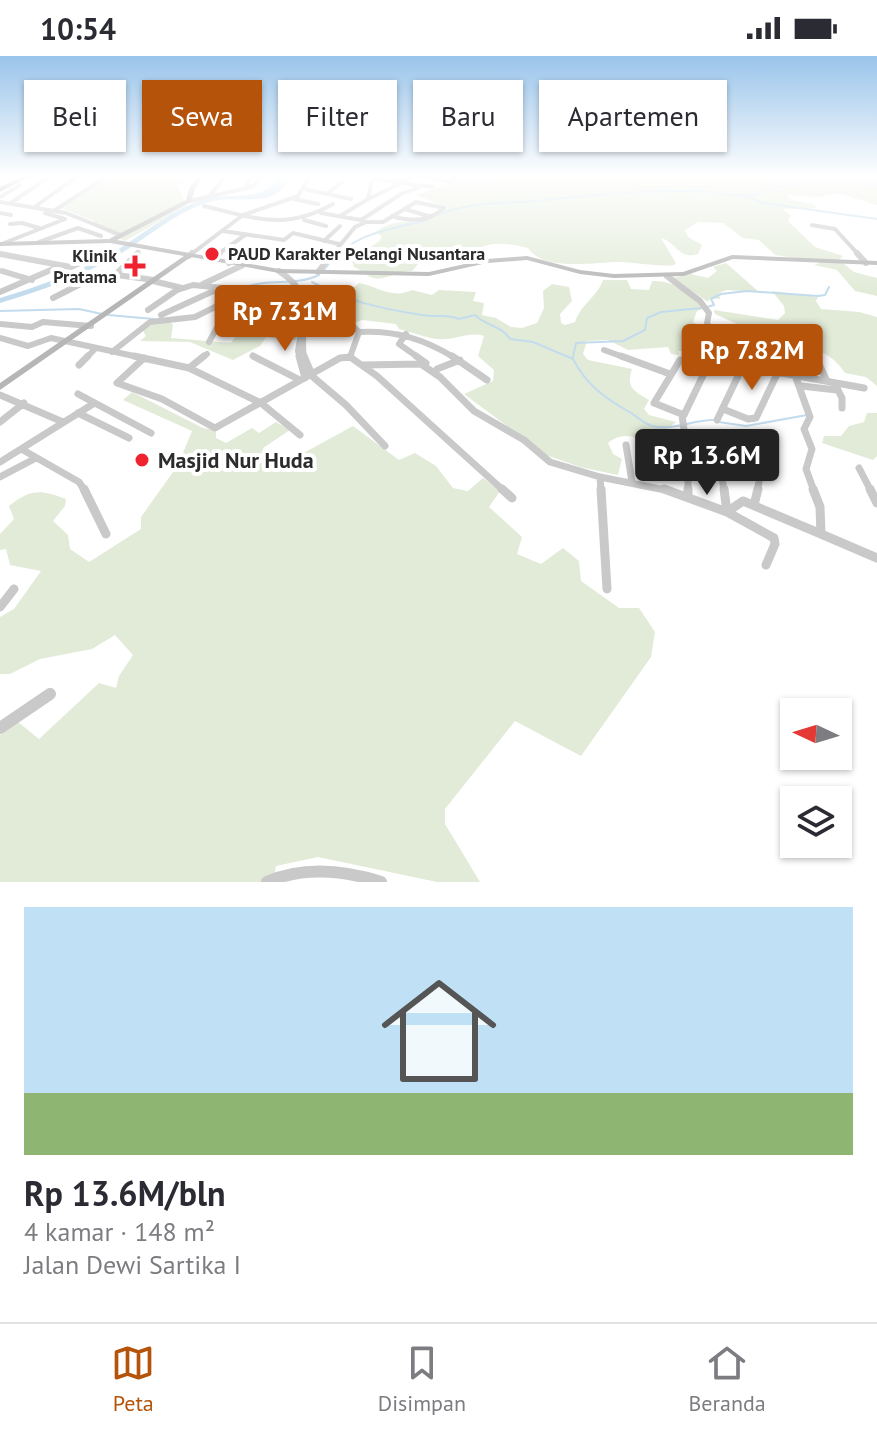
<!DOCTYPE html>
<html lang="id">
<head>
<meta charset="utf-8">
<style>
  :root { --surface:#fff; --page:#f7f7f7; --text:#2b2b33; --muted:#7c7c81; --line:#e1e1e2; --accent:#b45309 }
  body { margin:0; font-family:"PT Sans",sans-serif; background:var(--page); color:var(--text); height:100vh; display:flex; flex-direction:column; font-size:30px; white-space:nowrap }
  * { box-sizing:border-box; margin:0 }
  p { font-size:26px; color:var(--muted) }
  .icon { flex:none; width:44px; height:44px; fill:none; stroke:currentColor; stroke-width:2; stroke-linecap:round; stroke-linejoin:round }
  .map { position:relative; height:826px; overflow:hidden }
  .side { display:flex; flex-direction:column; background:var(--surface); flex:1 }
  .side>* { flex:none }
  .banner { position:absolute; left:24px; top:24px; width:830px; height:72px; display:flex; gap:16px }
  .needle { width:52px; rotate:274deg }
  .buttons { position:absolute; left:780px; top:642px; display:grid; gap:16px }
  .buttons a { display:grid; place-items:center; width:72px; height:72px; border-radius:0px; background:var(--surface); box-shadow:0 2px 6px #0004; font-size:40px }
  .price { position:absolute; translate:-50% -68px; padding:0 18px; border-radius:8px; background:var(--accent); color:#fff; font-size:26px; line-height:52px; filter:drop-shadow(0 2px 4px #0008) }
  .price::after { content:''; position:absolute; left:50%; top:48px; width:24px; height:18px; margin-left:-12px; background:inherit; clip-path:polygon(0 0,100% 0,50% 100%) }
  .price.current { background:#222; color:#fff }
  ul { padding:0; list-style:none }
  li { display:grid; align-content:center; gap:16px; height:424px; padding:0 24px }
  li+li { border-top:2px solid var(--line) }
  li span { display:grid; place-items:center; height:248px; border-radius:0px; color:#555 }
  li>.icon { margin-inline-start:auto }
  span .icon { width:144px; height:144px; fill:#fffc; stroke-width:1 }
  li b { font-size:34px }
  .pill { padding:0 28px; border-radius:0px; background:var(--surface); box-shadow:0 2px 6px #0004; font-size:28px; line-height:72px }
  .pill.current { background:var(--accent); color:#fff }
  .status { display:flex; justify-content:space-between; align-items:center; height:56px; padding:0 40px; background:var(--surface); direction:ltr }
  .status svg { height:22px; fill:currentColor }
  .tab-bar { display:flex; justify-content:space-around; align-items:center; height:112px; border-top:2px solid var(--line); background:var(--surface); font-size:22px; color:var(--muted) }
  .tab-bar a { display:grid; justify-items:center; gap:4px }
  .tab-bar .current { color:var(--accent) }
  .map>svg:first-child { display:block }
  .green { fill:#e2ebd8 }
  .water { fill:#c3dced }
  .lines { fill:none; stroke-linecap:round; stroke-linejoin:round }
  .stream { stroke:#c3dced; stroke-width:2 }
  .street-far4 { stroke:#c9c9c9; stroke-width:4 }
  .street-far3 { stroke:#c9c9c9; stroke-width:6 }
  .street-far2 { stroke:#c9c9c9; stroke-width:7 }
  .street-far1 { stroke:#c9c9c9; stroke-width:9 }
  .street { stroke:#c9c9c9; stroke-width:12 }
  .secondary { fill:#b6b6b6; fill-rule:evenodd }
  .highway { fill:#939393; fill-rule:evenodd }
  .poi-dot { fill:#ef2230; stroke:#fff; stroke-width:3 }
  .labels { text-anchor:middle; stroke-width:8; stroke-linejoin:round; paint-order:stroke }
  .far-poi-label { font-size:18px; font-weight:bold; fill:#2c2c2c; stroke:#fff; text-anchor:start }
  .poi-label { font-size:22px; font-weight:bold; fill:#2c2c2c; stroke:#fff; text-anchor:start }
</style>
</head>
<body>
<div class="status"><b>10:54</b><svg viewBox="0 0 49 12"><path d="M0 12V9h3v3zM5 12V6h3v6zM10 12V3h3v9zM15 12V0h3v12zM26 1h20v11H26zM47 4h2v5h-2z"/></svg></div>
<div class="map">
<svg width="877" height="826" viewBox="0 0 877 826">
  <rect width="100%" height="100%" fill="#fff"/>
  <path class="green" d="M113,119H190L178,130L186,150L125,185L96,171L94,165L59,151Z
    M498,119H877V149L838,137L816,141L786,139L792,144L813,148L817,152L782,153L791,159L788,165L815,191L843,200L839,204L854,216L877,222V240L855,235L837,214L814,209L822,206L775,199L759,184L743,182L723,167L698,166L685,174L688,181L702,189L698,198C679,204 676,186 661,182L676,207L674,209C657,211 640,207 623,206C597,205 545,217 528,192C516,189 500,186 488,189C472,193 466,203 445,205L436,197L427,198L412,215C389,215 382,232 361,215C352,208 356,216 352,205L379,185L382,181L376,176C402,156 418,177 448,152L416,139L462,123H491Z
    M726,207L759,236L727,234L719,237L720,243L710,242L708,246L673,222L691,218L708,222L717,215L713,211Z
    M603,224H627L631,233L649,234L652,225C673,224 690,236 703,253L697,255L693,266L700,271L697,285L701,295H678L679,299L671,298L668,291L628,294L608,284L587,285L583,298L588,304L632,313C626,331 633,335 649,344L644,353L649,359L676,366L664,375L678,393L676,400L651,394C642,379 621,375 608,387L613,398L622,403L618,419L580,411L546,399L464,338L493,325L494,314L478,300L484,280C469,275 454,285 438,283C426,282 412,276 399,273L396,268L362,264L347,269L327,267L336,248L359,227C375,229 391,244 412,234L432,239L439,234L476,236L473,245L484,247L482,259L496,262L511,271L522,272L537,267L544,252L543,235L552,228L569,231L572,245L560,258L561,267L565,269L575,266C581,248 597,241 603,224Z
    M772,235L818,241L816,245L821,253L859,256L877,261V330L866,321L845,317C821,278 768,290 730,287L727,271L739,269L715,258L714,254L778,264L785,257L784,250Z
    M299,263L296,284L266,281L260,290L233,304L190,286L140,285L146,280L142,273L153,266L169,265L173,269L171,282L231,287L235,281H253L256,274L277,268L279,264Z
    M132,336L203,372L216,374V382L226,387L252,372L259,377L276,366L290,374L263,392L270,409L278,411L353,370L399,404L415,397L436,410L453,432L468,435L483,422L500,435L489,451L522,481L517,498L541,508L563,492L579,505L581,525L619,552H639L655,576L651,601L581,700L515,665L445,753V768L480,826H437L318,801L276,810L273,826H0V679L18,666L39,683L99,627L116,632L119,620L133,599L115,579L92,593L40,603L10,618H0V561L14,553L41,515L10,509L6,493L0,494V478L14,463L9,450C30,433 41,433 66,443L65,450L53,465L68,479L70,493L89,506L141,473V461L178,409L192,375L123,344Z
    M867,357H877V400L873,404L822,387L824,380H841L849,370L864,366Z"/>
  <path class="water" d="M279,119H290C279,156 236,137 209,146C177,156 152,178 125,195C86,219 43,234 0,247V242C40,230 85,214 120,192C147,175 170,156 200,144C225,135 266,149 279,119Z"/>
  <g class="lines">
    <path class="stream" d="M746,140L763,147L877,163
      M437,159C474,145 497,148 534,145C586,140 636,134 689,135C719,135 729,143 762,137L764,132L827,125L877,129
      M323,215C351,177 385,174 428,164
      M312,226C347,245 382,253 422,259C436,262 446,257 459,263L475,259C486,270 502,270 510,283L533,286L573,303C587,330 605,342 631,357C637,361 645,368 652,370C673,375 692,364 713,364
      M241,233C266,221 294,231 319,219
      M707,251L714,249L711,243L721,238L747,235L818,240L825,239L829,231
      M0,255L79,253L102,258
      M108,259L154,263
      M573,301L576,287L623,285L645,274L647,262L661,256L701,252
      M719,366L746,370L807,359"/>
    <path class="street-far4" d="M324,119H341
      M418,119L448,126L463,119
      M246,132L252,119
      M304,133L351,143
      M328,137L343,125
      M211,138L227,119
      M0,141L20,129
      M294,143L318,148
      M368,143L417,119
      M189,145L251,131L264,119
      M0,146L66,157L121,179
      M12,146L52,119
      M36,150L79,119
      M204,150C254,162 285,175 333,148
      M405,153L431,161
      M55,154L109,119
      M0,157L11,159
      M321,157L361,164L401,138L422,130
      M340,160L368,143L372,123L433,131
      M392,160C411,166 429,166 444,152
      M304,164L326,170
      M10,168L22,167L39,172
      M812,169L835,173L859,199
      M223,175L284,184L293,177L339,188
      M324,185L340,170
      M39,186L78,172L101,180
      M4,187L65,163L45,157
      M0,198L8,199
      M96,199L108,194
      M135,199L138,197
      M190,199L243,159L298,140L310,119
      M217,199L245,179
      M243,199L255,193L303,199
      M332,199L355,171L366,166H383L416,146L444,152"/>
    <path class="street-far3" d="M288,197L330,203
      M857,197L866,207
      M0,198L71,211L101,197
      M189,200L192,197
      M211,204L220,197
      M229,207L247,197
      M2,215L32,224
      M279,215C321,243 298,262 304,302
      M318,216L333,197
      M116,218L138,197
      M667,220L700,245L709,257L704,283L709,302
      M153,225L182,232
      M203,228L243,209
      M0,236L60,210
      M53,242L102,217L154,224
      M148,254L177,234L193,229L234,233L256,241L260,252L259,272
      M161,259L220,232
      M307,266L348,265L359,276
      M0,268L32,271L43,266L91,270
      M709,270L730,292L803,302
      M406,278L399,288L419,302
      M0,282L28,290L51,282L143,302
      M209,286L220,266L217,250
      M761,292L768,302
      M604,294L626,302
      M112,296L150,266L195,261L245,236
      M253,300L257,302
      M350,301L359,276C395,274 424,283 455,302
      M86,302L95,293
      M202,302L207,298
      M300,302L298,295L304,259
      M340,302H352"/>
    <path class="street-far2" d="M134,300L189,312L261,347L300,379
      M253,300L300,324
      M299,300L305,322
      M304,300L313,321L346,349L385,390
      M416,300L426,307
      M452,300L487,324
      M621,300L670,318
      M709,300L710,304
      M767,300L778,316
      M788,300L817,304L826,323
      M144,302L117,327L162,343L215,372L340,302L350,301L377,320L504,435
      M680,304L710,305L684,359L654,347Z
      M710,304L864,332
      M79,309L88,300
      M363,309L421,308L440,321L474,355L524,384L550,406L600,421L670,435
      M189,312L204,300
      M437,313L460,304
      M796,322L810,361L804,373L812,393L806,413L814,435
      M801,330L837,334
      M836,330L842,342V352
      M78,338L151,377
      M0,339L63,366
      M723,353L748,363L756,362L778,316
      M78,357L129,382
      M682,359L688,403V435
      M717,364L738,320L739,307
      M0,366L24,347
      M626,389L632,426
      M23,394L79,426L85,435
      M0,406L93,348
      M859,412L871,435
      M721,414L724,435
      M0,421L36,402
      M600,421L601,435
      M757,435L759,426"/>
    <path class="street-far1" d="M84,433L106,478
      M502,433L512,442
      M601,433L607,533
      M664,433L727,456L774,482L775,488L766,509
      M688,433V441
      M724,433L727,456
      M870,433L877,447
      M754,449L758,433
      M727,456L743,445L821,478L820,451L813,433
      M821,478L877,502
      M0,551L14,533"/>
    <path class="street" d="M0,672L50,638
      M267,826C304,810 343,814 381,826"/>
    <path class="secondary" d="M198,119H204L195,133L191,146L117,184L279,213L429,216L487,203L527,200L580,214L614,218L683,216L732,199L877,205V209L733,203L684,220L614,222L580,218L527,204L487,207L429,220L279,217L191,201L0,334V327L184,200L110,187L0,190V186L109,183L186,144L189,133Z"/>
    <path class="highway" d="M25,119H33L0,136V131Z"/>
  </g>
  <linearGradient id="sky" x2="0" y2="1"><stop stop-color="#99c4ea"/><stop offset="0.51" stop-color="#fff"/><stop offset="1" stop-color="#fff" stop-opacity="0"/></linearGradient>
  <rect width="877" height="235" fill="url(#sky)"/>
  <g class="poi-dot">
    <circle cx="212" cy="198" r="8"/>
    <path d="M131 198h8v8h8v8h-8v8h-8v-8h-8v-8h8z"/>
    <circle cx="142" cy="404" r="8"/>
  </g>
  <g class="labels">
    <g class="far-poi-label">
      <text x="228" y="204">PAUD Karakter Pelangi Nusantara</text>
      <text x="117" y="206" text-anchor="end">Klinik<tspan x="117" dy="21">Pratama</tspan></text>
    </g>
    <g class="poi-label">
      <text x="158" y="412">Masjid Nur Huda</text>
    </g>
  </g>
</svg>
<div class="buttons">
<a><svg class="needle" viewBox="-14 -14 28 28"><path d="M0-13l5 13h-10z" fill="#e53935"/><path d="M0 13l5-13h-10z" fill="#7c7c81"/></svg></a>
<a><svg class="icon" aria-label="layers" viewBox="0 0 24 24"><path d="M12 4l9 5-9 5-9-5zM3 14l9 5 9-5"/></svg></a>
</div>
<b class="price" style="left:285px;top:297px">Rp 7.31M</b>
<b class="price" style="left:752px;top:336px">Rp 7.82M</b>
<b class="price current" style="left:707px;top:441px">Rp 13.6M</b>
<div class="banner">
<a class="pill">Beli</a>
<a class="pill current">Sewa</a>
<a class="pill">Filter</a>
<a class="pill">Baru</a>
<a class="pill">Apartemen</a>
</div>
</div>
<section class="side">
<ul>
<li><span style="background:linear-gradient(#bfe0f5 75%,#8fb573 0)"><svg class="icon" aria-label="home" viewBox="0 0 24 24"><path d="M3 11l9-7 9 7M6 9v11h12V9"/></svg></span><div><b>Rp 13.6M/bln</b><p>4 kamar · 148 m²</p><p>Jalan Dewi Sartika I</p></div></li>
</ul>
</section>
<nav class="tab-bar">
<a class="current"><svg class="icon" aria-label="map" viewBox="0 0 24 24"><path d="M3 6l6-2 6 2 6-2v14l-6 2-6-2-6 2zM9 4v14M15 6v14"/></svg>Peta</a>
<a><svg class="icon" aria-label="saved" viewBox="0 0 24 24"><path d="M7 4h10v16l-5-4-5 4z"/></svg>Disimpan</a>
<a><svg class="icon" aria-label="home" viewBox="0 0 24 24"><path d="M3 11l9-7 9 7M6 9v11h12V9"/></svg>Beranda</a>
</nav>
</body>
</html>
